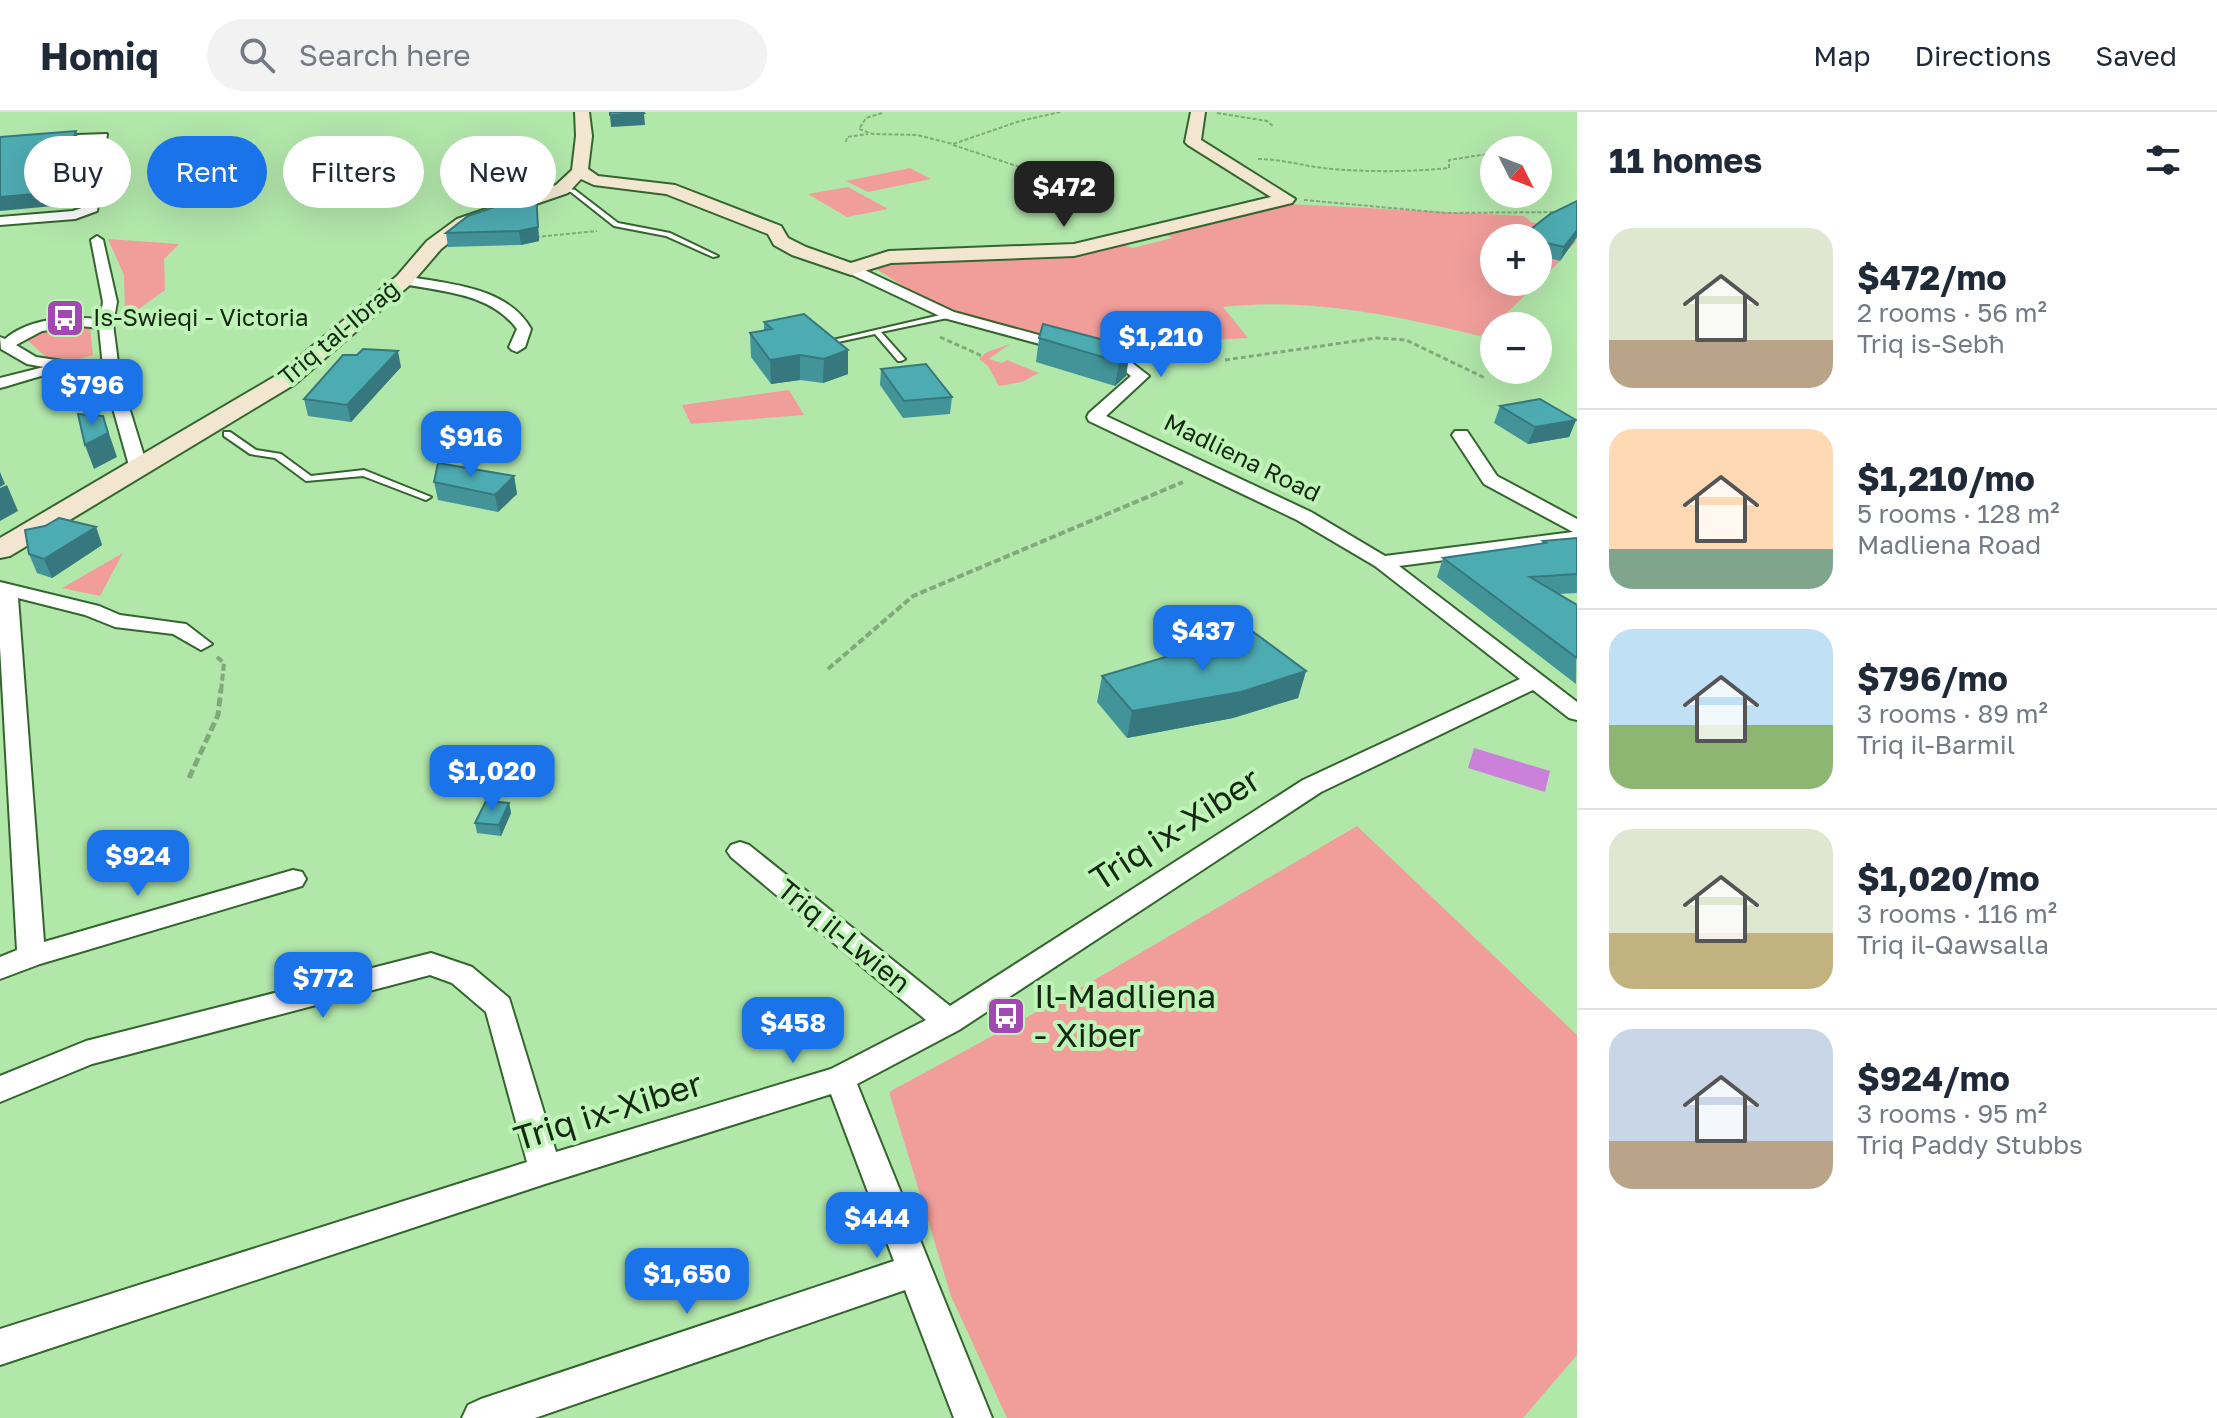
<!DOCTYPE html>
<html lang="en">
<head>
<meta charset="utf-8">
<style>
  :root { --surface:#fff; --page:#f2f2f3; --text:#1f2937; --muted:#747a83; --line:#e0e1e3; --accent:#1a73e8 }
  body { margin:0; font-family:"Golos Text",sans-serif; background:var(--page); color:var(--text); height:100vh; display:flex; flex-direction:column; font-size:30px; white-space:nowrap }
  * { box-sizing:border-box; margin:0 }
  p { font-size:26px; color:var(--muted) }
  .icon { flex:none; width:44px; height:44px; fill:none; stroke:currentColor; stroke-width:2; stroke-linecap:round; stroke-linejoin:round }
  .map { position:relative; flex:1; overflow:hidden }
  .panel { display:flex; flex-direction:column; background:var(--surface); width:640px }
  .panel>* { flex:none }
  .guide { position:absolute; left:24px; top:24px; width:760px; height:72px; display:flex; gap:16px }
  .needle { width:52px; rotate:132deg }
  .buttons { position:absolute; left:1480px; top:24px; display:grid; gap:16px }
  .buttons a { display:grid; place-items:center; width:72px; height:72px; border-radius:50%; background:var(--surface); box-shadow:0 8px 32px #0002; font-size:40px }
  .price { position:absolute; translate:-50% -68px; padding:0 18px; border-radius:16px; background:var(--accent); color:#fff; font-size:26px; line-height:52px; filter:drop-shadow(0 2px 4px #0008) }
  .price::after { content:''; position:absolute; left:50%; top:48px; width:24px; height:18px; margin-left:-12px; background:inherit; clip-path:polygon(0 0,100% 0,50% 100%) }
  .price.current { background:#222; color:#fff }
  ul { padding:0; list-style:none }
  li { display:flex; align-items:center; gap:24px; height:200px; padding:0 32px }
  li+li { border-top:2px solid var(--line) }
  li span { display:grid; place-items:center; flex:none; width:224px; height:160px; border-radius:24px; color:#555 }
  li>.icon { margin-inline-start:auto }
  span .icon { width:96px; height:96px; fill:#fffc; stroke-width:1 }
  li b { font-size:34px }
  h2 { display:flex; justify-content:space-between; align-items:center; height:96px; padding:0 32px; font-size:34px }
  .chip { padding:0 28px; border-radius:36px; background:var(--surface); box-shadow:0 8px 32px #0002; font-size:28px; line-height:72px }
  .chip.current { background:var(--accent); color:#fff }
  header { display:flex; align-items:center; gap:48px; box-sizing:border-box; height:112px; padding:0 40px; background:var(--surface); border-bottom:2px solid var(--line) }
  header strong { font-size:38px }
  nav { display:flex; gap:44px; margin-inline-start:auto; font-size:28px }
  .search { width:560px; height:72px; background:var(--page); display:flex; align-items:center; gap:20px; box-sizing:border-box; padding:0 28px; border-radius:44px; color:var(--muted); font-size:30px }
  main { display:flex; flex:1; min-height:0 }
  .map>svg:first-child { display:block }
  .green { fill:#f19e9b }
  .water { fill:#cb80d9 }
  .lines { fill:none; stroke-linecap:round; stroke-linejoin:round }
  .service-casing { stroke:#35652f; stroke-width:4 }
  .minor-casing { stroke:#35652f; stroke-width:4 }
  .secondary-casing { stroke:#35652f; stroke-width:4 }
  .path-far3 { stroke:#80aa79; stroke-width:2; stroke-dasharray:4 2; stroke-linecap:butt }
  .path-far2 { stroke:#80aa79; stroke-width:3; stroke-dasharray:5 3; stroke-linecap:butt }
  .path-far1 { stroke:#80aa79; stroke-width:4; stroke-dasharray:7 3; stroke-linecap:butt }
  .path { stroke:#80aa79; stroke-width:5; stroke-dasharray:9 4; stroke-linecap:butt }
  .service { fill:#fff; fill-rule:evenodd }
  .minor { fill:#fff; fill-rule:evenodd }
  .secondary { fill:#f2e6d1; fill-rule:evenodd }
  .wall { fill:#429499 }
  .shaded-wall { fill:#36787d }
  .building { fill:#4dacb2; stroke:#36787d; stroke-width:2 }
  .labels { text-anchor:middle; stroke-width:8; stroke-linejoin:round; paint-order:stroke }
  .far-poi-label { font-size:24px; fill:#142811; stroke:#bff4b7; text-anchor:start }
  .far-street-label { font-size:24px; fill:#142811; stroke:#bff4b7 }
  .street-label { font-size:28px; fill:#142811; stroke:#bff4b7 }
  .near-street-label { font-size:34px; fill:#142811; stroke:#bff4b7 }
  .near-poi-label { font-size:34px; fill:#142811; stroke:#bff4b7; text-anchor:start }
</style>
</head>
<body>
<header>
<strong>Homiq</strong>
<div class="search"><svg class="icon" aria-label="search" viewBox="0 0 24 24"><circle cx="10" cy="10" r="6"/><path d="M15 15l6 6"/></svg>Search here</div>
<nav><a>Map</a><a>Directions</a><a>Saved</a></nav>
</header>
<main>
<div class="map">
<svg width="1577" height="1306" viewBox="0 0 1577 1306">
  <rect width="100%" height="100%" fill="#b2e7aa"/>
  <path class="green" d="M910,56L931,67L868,80L846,69Z
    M848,75L888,97L847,105L808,82Z
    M1289,92L1524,104L1531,110L1570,120L1566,127L1577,129L1569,137L1538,126H1494V170H1538V143L1560,149L1512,196L1480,224C1398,204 1308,185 1223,195L1248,226L1213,228L1191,209L1128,230L1123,242C1058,229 992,214 931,189C910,180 890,165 871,154L883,149L1117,131L1133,136L1172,126L1164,122Z
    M108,127L179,132L164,147L165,178L125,207L124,163Z
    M86,213L90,215L93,243L78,247L47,246L25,226L38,220Z
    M1010,232L989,247L1002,251L1007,248L1039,261L1022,270L999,274L988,254L979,247L987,240Z
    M789,278L804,303L691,312L682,293Z
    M123,441L100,484L62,476Z
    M1357,714L1577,923V1243L1523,1306H1007L951,1184L889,980L1077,878Z"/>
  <path class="water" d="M1474,636L1550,659L1545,680L1468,656Z"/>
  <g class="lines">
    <defs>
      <path id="service" d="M562,75L575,78L618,111L670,121L718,144L713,145L666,124L614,114L571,80L560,78Z
        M949,201L953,203L952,205L881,220L905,247L901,249H898L875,222L824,233L820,231Z
        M224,320H230L256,338L281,342L311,364L364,358L431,385L426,388L423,387L363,364L306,369L275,346L250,342L224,324Z"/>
      <path id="minor" d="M107,22L97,99L75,107L0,113V105L73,99L87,94L97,28L46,30L41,27L46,24Z
        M97,124L103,128L117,190L113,212L120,266L148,357L139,362L130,357L105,268C75,247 32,268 0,276V266L44,255L27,252L1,237L0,225L5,227C29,206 69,204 100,207L103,190L91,128ZM81,214L99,216L103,255L36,245L16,233L42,219Z
        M846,154H856L954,200L1127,247L1149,264L1106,304L1311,400L1385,444L1573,420L1484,372L1452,323L1455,319H1467L1497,364L1577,407V431L1399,454L1577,590V608L1569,606L1533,578L1321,680L959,918L857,972L992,1306H954L905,1178L535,1306H462L468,1293L481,1287L894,1149L831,982L545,1072L0,1253V1217L527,1050L486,900L452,871L430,863L92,952L0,990V964L86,929L431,841L472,855L509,886L556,1040L831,957L926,908L731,745L727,739L731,733L740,730L749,733L950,894L1303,668L1520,567L1375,454L1297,408L1089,309L1087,305L1089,301L1131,264L1117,253L944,206L846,160Z
        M404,164C447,172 507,174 531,217L525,235L517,240L512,238L509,235L517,217C490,180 440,180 399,171L397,168Z
        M0,470L99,494L120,503L186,512L212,532L201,538L173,522L115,515L85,503L18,486L44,830L293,758L302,760L306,767L302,774L40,852L0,867V845L17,838L0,535Z"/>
      <path id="secondary" d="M575,0H589L592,24L588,57L598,64L675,73L781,114L788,126L806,135L851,151L889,139L1074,132L1271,85L1188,33L1185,30L1191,0H1205L1201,28L1295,87L1292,91L1074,144L891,151L851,163L792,143L774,133L768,122L666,82L594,73L581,67L568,81L469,115L441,137L411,172L295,272L10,444L0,446V426L279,262L397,164L427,129L457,107L556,73L572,58L576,24Z"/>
    </defs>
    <use href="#service" class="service-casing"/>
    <use href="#minor" class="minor-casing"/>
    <use href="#secondary" class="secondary-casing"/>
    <path class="path-far3" d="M882,1L866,6L859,17L873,22L917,23L953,32L1020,9L1060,0
      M1217,1L1267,9L1273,14
      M846,30L847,25L868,22
      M953,33L1081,75
      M1258,47C1283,47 1307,55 1332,57C1371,60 1410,60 1449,56V48L1494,41
      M1304,88L1446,101L1558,100
      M536,125L597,119"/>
    <path class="path-far2" d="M940,225L982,244
      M1225,248L1376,226L1406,228L1485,266"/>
    <path class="path-far1" d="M217,545L224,551L221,579
      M828,557L913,484L1183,370"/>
    <path class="path" d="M189,666L218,603L221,577"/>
    <use href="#service" class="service"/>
    <use href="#minor" class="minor"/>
    <use href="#secondary" class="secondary"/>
  </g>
  <path class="wall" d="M536,81L539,129L521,133L448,135L446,121Z
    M1521,125H1577L1560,149L1538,143V126H1521Z
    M764,210L848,238V262L823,271L800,268L771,272L751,245L750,221L764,219Z
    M1039,226L1119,232L1126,264L1115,274L1036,250Z
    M357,243L401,255L351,310L308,304L304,287Z
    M881,257L952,285L950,302L903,306L880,273Z
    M1500,294L1576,308L1569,325L1528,332L1494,311Z
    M514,364L517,382L498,400L438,388L434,370Z
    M96,415L102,433L52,466L37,461L29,442Z
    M1577,426V481L1558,482L1577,493L1576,572L1437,465L1443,446L1541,432L1543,429Z
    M1306,559L1298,586L1233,606L1127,626L1097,590L1102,564Z
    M509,691L511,701L501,724L477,721L475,711Z"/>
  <path class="shaded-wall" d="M644,1L645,13L611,15L610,3Z
    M76,19L80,32L67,74H60L53,94L0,99V85Z
    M536,81L539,129L521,133L519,119Z
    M1577,118V125L1560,149L1564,135Z
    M848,238V262L823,271L824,247Z
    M398,239L401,255L351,310L347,293Z
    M1130,240L1126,264L1115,274L1119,250Z
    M800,243V268L771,272L770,248Z
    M103,304L117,345L94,357L85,333Z
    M1576,308L1569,325L1528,332L1535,315Z
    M0,360L5,372L0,375Z
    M514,364L517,382L498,400L495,383Z
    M7,373L18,399L0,409V376Z
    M96,415L102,433L52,466L44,447Z
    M1306,559L1298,586L1233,606L1127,626L1132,599Z
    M509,691L511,701L501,724L499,713Z"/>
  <path class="building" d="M610,0H643L644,1L610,3Z
    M76,19L63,60L55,61L48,81L0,85V25Z
    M536,81L538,115L519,119L446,121L468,104Z
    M1577,89V118L1564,135L1538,129V126L1521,125L1550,102Z
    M804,202L848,238L824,247L800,243L770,248L750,221L772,217L764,210Z
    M1043,212L1119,232L1130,240L1119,250L1039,226Z
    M363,237L398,239L347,293L304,287L343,243H357Z
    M926,252L952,285L904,289L881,257Z
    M1540,287L1576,308L1535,315L1500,294Z
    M78,302L103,304L108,321L85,333Z
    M438,351L514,364L495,383L434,370Z
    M59,406L96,415L44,447L29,442L25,418L45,414Z
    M1577,426V462L1530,465L1577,493V546L1443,446L1546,431L1543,429Z
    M1252,519L1306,559L1241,580L1132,599L1102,564Z
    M486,689L509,691L499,713L475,711Z"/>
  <defs>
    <symbol id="bus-square" viewBox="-11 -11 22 22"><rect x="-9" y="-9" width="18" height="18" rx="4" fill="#a348b3" stroke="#bff4b7"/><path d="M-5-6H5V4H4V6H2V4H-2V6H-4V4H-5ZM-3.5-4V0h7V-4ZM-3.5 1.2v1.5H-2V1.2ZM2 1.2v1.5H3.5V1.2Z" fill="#fff"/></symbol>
  </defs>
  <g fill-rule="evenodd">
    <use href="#bus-square" x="43" y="184" width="44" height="44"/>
    <use href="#bus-square" x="984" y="882" width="44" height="44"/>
  </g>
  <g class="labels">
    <g class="far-poi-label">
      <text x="93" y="214">Is-Swieqi - Victoria</text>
    </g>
    <g class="far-street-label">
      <text transform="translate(339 221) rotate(-40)" y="8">Triq tal-Ibraġ</text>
      <text transform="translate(1242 346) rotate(26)" y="8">Madliena Road</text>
    </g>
    <g class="street-label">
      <text transform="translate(844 824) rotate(39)" y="10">Triq il-Lwien</text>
    </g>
    <g class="near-street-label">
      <text transform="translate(1175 717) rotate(-33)" y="12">Triq ix-Xiber</text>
      <text transform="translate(608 999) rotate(-17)" y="12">Triq ix-Xiber</text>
    </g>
    <g class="near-poi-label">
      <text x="1034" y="896">Il-Madliena<tspan x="1034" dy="39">- Xiber</tspan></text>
    </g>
  </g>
</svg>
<div class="buttons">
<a><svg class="needle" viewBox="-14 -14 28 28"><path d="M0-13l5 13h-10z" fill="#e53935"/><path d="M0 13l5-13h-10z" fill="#747a83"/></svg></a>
<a>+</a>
<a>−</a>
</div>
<b class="price current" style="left:1064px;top:117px">$472</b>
<b class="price" style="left:1161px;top:267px">$1,210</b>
<b class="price" style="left:92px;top:315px">$796</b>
<b class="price" style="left:471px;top:367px">$916</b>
<b class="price" style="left:1203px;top:561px">$437</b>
<b class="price" style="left:492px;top:701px">$1,020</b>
<b class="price" style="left:138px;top:786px">$924</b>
<b class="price" style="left:323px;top:908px">$772</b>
<b class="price" style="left:793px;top:953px">$458</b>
<b class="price" style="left:877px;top:1148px">$444</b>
<b class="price" style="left:687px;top:1204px">$1,650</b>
<div class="guide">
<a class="chip">Buy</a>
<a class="chip current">Rent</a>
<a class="chip">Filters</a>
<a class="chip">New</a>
</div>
</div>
<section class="panel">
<h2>11 homes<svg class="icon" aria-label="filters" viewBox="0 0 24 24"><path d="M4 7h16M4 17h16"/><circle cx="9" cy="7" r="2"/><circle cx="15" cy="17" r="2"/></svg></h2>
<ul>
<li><span style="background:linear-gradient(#dfe7d0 70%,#b9a48a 0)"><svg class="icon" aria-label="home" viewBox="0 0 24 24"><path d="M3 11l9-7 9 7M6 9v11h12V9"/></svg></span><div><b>$472/mo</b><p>2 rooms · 56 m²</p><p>Triq is-Sebħ</p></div></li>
<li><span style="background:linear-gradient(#ffd9b3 75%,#7fa58c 0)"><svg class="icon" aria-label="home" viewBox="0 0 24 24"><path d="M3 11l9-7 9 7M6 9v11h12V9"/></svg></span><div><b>$1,210/mo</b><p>5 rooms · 128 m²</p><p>Madliena Road</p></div></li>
<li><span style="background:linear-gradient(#bfe0f5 60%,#8fb573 0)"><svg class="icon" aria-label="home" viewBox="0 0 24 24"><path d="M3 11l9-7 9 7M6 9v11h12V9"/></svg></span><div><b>$796/mo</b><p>3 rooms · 89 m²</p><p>Triq il-Barmil</p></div></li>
<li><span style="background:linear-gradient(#dfe7d0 65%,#c2b280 0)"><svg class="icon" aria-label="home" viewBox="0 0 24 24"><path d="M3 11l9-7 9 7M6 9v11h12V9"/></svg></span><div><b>$1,020/mo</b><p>3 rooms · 116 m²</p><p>Triq il-Qawsalla</p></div></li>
<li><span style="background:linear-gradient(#c9d6e8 70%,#b9a48a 0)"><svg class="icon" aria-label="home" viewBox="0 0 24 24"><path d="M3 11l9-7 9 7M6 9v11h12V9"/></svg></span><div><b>$924/mo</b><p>3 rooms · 95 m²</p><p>Triq Paddy Stubbs</p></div></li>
</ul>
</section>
</main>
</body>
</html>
